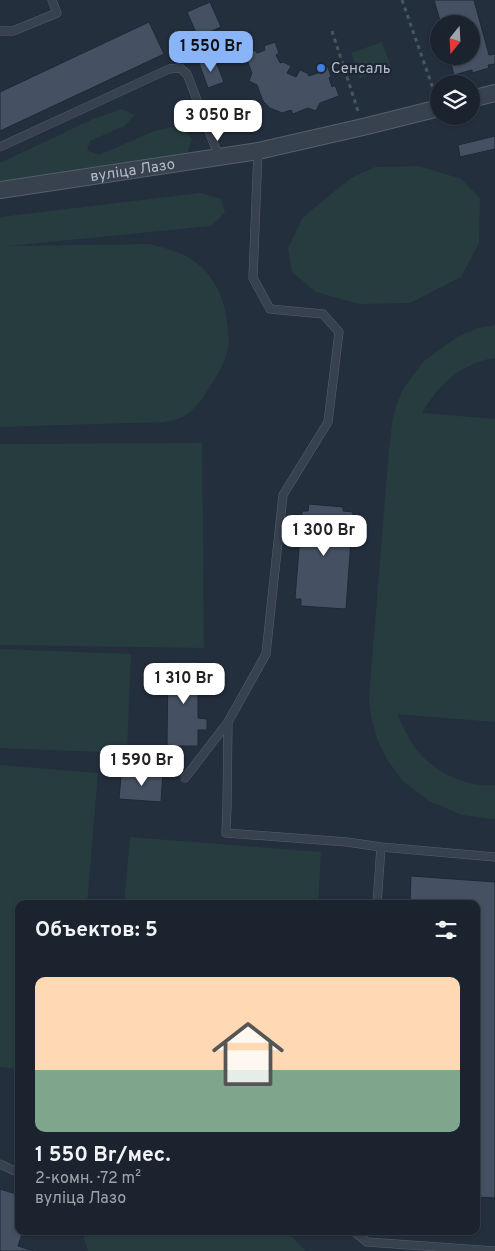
<!DOCTYPE html>
<html lang="ru">
<head>
<meta charset="utf-8">
<style>
  :root { --surface:#1b232e; --page:#242b36; --text:#f1f3f6; --muted:#a0a4aa; --line:#39404a; --accent:#8ab4f8 }
  body { margin:0; font-family:Overpass,sans-serif; background:var(--page); color:var(--text); height:100vh; display:flex; flex-direction:column; font-size:19px; white-space:nowrap }
  * { box-sizing:border-box; margin:0 }
  p { font-size:16px; color:var(--muted) }
  .icon { flex:none; width:28px; height:28px; fill:none; stroke:currentColor; stroke-width:2; stroke-linecap:round; stroke-linejoin:round }
  .map { position:relative; flex:1; overflow:hidden }
  .side { position:absolute; left:15px; top:900px; width:465px; height:335px; display:flex; flex-direction:column; background:var(--surface); border-radius:10px; box-shadow:0 1px 4px #0004,0 0 0 1px var(--line) }
  .side>* { flex:none }
  .needle { width:32px; rotate:198deg }
  .controls { position:absolute; left:430px; top:15px; display:grid; gap:10px }
  .controls a { display:grid; place-items:center; width:50px; height:50px; border-radius:50%; background:var(--surface); box-shadow:0 1px 4px #0004,0 0 0 1px var(--line); font-size:25px }
  .price { position:absolute; translate:-50% -42px; padding:0 11px; border-radius:10px; background:#fff; color:#222; font-size:16px; line-height:32px; filter:drop-shadow(0 1px 2px #0008) }
  .price::after { content:''; position:absolute; left:50%; top:30px; width:15px; height:11px; margin-left:-8px; background:inherit; clip-path:polygon(0 0,100% 0,50% 100%) }
  .price.current { background:var(--accent); color:#111 }
  ul { padding:0; list-style:none }
  li { display:grid; align-content:center; gap:10px; height:265px; padding:0 20px }
  li span { display:grid; place-items:center; height:155px; border-radius:10px; color:#555 }
  li>.icon { margin-inline-start:auto }
  span .icon { width:90px; height:90px; fill:#fffc; stroke-width:1 }
  li b { font-size:21px }
  h2 { display:flex; justify-content:space-between; align-items:center; height:60px; padding:0 20px; font-size:21px }
  .map>svg:first-child { display:block }
  .green { fill:#263c3f }
  .building { fill:#455162; stroke:#1f2835 }
  .lines { fill:none; stroke-linecap:round; stroke-linejoin:round }
  .lane-casing { stroke:#565f6c; stroke-width:9 }
  .street-casing { stroke:#565f6c; stroke-width:18 }
  .path { stroke:#44595c; stroke-width:3; stroke-dasharray:4 4; stroke-linecap:butt }
  .lane { stroke:#38414e; stroke-width:8 }
  .street { stroke:#38414e; stroke-width:16 }
  .shop-dot { fill:#3f7fe0; stroke:#1d2633; stroke-width:2 }
  .labels { text-anchor:middle; stroke-width:4.5; stroke-linejoin:round; paint-order:stroke }
  .poi-label { font-size:15px; fill:#b4bcc9; stroke:#1d2633; text-anchor:start }
  .street-label { font-size:15px; fill:#b4bcc9; stroke:#1d2633 }
</style>
</head>
<body>
<div class="map">
<svg width="495" height="1251" viewBox="0 0 495 1251">
  <rect width="100%" height="100%" fill="#242f3e"/>
  <path class="green" d="M382,42L391,67L360,78L351,53Z
    M122,109L135,115L124,126L90,141L87,150L99,155L154,131L182,125L192,139L186,156L6,183L0,180V163L93,119Z
    M419,166L461,179L480,198L479,243L461,277L410,303L359,304L316,292L292,272L288,248L303,217L351,178L375,167Z
    M200,193L221,199L225,212L211,226L8,246L149,244C169,249 186,253 201,267C219,283 226,306 228,329C228,334 229,339 229,344C226,362 216,378 206,393C201,401 191,413 182,417C177,420 169,421 164,422L0,427V217Z
    M495,325V358C461,363 439,384 422,413L495,419V722L397,714C403,726 408,738 416,749C433,771 466,788 495,785V818L493,819L462,815L429,801L403,781L388,761L377,739L371,716L369,697L389,450L392,423L396,406L403,389L424,361L457,337L478,328Z
    M202,443L204,648L0,645V444Z
    M0,649L131,654L127,753L0,748Z
    M0,765L98,773L87,904H19V1069L0,1067Z
    M130,837L321,852L318,904H124Z
    M82,1231H286L306,1251H88Z"/>
  <path class="building" d="M434,0H474L489,55L495,54V64L488,65L489,68L472,73V70L454,75L449,56H471V24H441Z
    M210,2L221,27L198,37L187,12Z
    M149,22L164,54L0,131V92Z
    M275,42L279,53L276,55L280,63L283,62L291,66L287,73L296,77L300,70L307,73L309,76L318,73L316,70L327,65L331,76L329,78L332,87L335,85L339,96L320,103L316,111L308,108L293,114L291,110L282,113L270,108L263,101L257,85L249,81L252,73L245,55L255,50L257,53L265,50L264,46Z
    M214,57L224,82L208,88L199,63Z
    M495,136V149L460,157L458,145Z
    M309,504L343,507V511L353,512L346,609L301,606V599H295L302,511H308Z
    M168,662H198V718L207,719V730H198V746H167Z
    M141,770L163,771L161,802L119,799L121,776L141,777Z
    M411,876L495,882V1198L476,1197V904H410Z
    M0,1189L19,1195V1231H23L18,1246L33,1251H0Z"/>
  <g class="lines">
    <defs>
      <path id="lane" d="M0,31H13L57,13L52,0
        M0,147L169,69L180,68L187,74L219,157
        M228,722L227,807L226,833L347,842L381,847L495,857
        M185,778L228,722L266,654L283,495L328,422L339,332L323,314L270,309L253,278L258,151
        M377,904L381,847
        M0,1164L19,1173
        M356,1231L357,1234L367,1242L495,1251"/>
      <g id="street">
        <path d="M471,99L495,93"/>
        <path id="s1" d="M0,190L258,151L363,127L439,108"/>
      </g>
    </defs>
    <use href="#lane" class="lane-casing"/>
    <use href="#street" class="street-casing"/>
    <path class="path" d="M402,0L434,91L436,90
      M332,31L358,111"/>
    <use href="#lane" class="lane"/>
    <use href="#street" class="street"/>
  </g>
  <circle class="shop-dot" cx="321" cy="68" r="5"/>
  <g class="labels">
    <g class="poi-label">
      <text x="331" y="73">Сенсаль</text>
    </g>
    <g class="street-label">
      <text dy="5" stroke="none"><textPath href="#s1" startOffset="134">вуліца Лазо</textPath></text>
    </g>
  </g>
</svg>
<div class="controls">
<a><svg class="needle" viewBox="-14 -14 28 28"><path d="M0-13l5 13h-10z" fill="#e53935"/><path d="M0 13l5-13h-10z" fill="#a0a4aa"/></svg></a>
<a><svg class="icon" aria-label="layers" viewBox="0 0 24 24"><path d="M12 4l9 5-9 5-9-5zM3 14l9 5 9-5"/></svg></a>
</div>
<b class="price current" style="left:211px;top:73px">1 550 Br</b>
<b class="price" style="left:218px;top:142px">3 050 Br</b>
<b class="price" style="left:324px;top:557px">1 300 Br</b>
<b class="price" style="left:184px;top:705px">1 310 Br</b>
<b class="price" style="left:142px;top:787px">1 590 Br</b>
<section class="side">
<h2>Объектов: 5<svg class="icon" aria-label="filters" viewBox="0 0 24 24"><path d="M4 7h16M4 17h16"/><circle cx="9" cy="7" r="2"/><circle cx="15" cy="17" r="2"/></svg></h2>
<ul>
<li><span style="background:linear-gradient(#ffd9b3 60%,#7fa58c 0)"><svg class="icon" aria-label="home" viewBox="0 0 24 24"><path d="M3 11l9-7 9 7M6 9v11h12V9"/></svg></span><div><b>1 550 Br/мес.</b><p>2-комн. · 72 m²</p><p>вуліца Лазо</p></div></li>
</ul>
</section>
</div>
</body>
</html>
